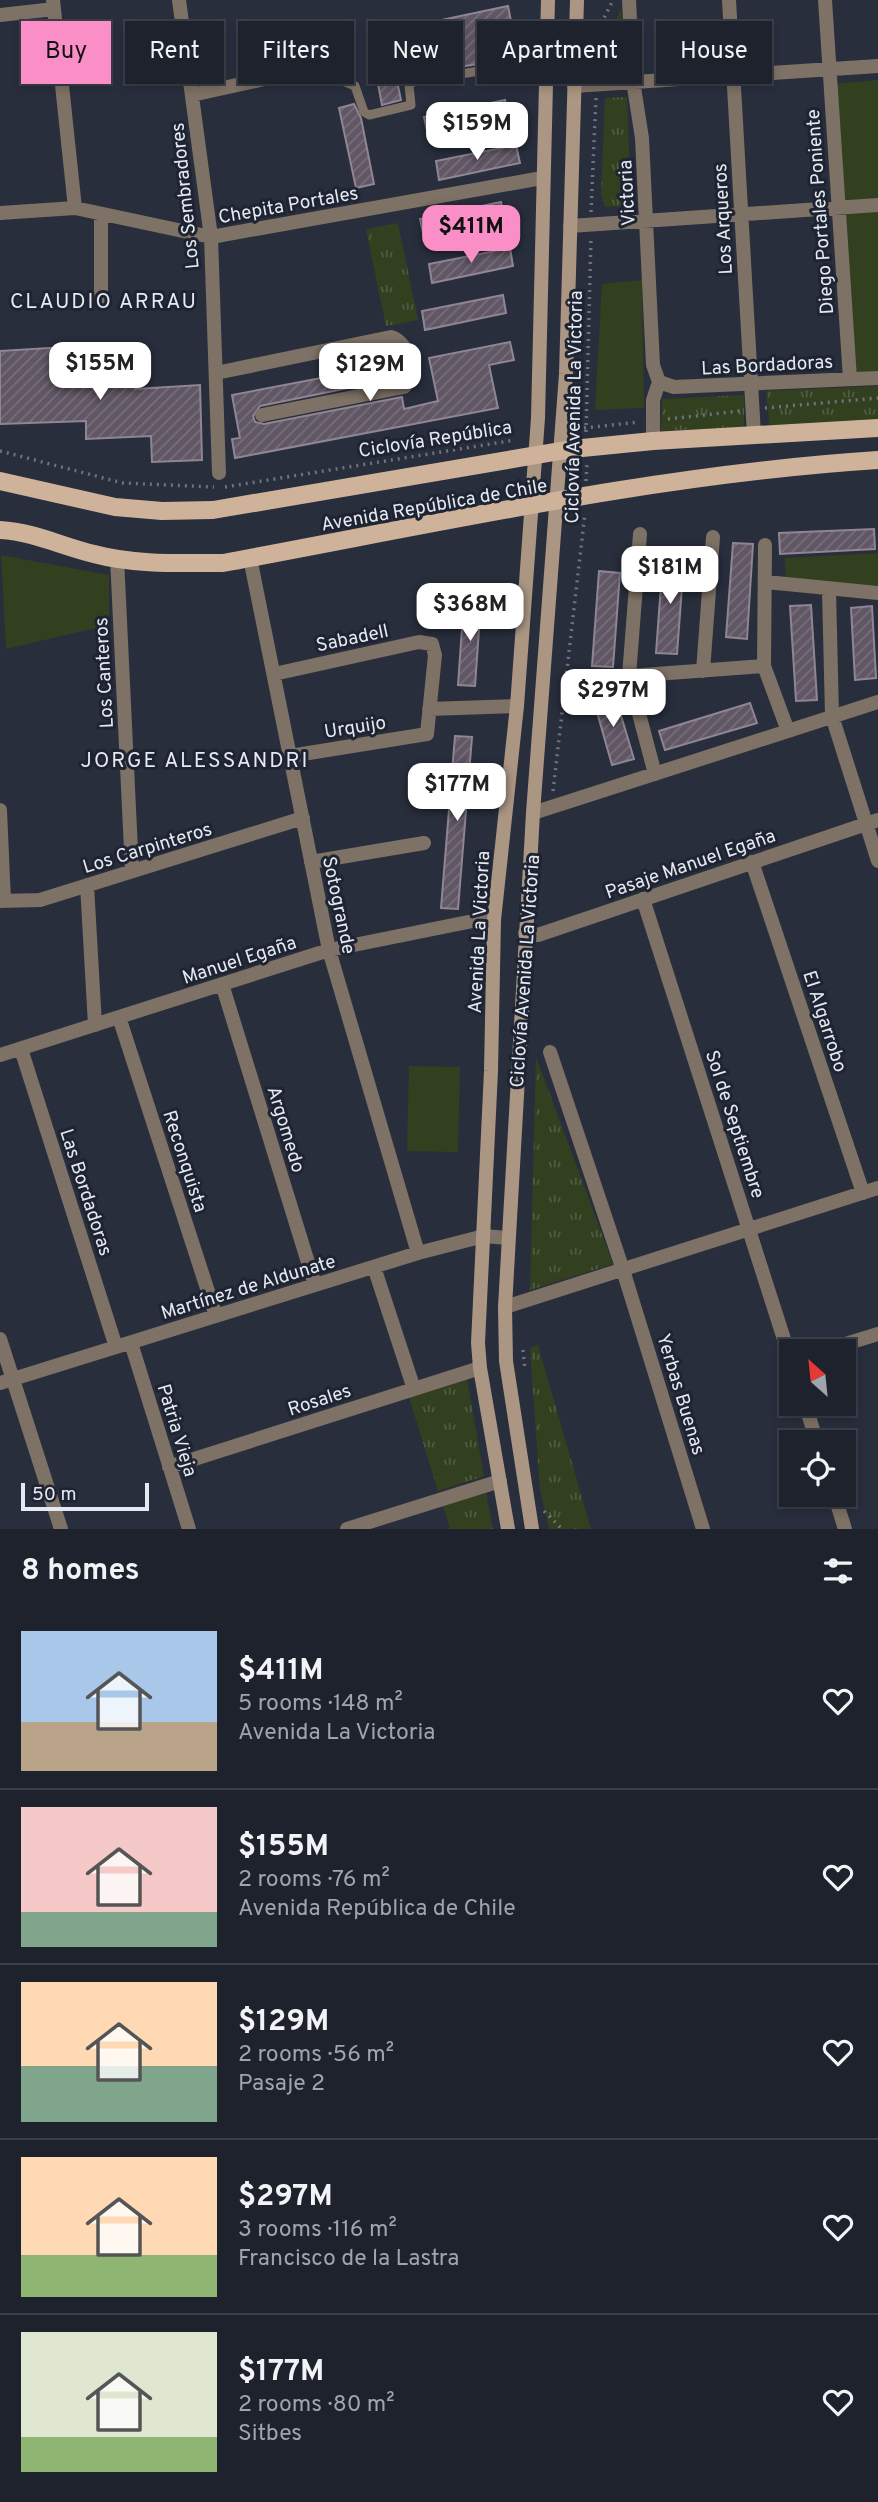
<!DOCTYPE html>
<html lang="en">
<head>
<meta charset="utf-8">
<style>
  :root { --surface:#1e222d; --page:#2b2f39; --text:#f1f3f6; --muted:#a1a4aa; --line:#3c3f49; --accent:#fa8fc7 }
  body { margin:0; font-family:Overpass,sans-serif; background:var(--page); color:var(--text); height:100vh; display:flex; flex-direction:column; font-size:26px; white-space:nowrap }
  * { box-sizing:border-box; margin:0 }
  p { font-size:23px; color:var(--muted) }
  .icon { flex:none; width:38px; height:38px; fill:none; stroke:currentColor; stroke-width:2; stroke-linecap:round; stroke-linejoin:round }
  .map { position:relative; height:1529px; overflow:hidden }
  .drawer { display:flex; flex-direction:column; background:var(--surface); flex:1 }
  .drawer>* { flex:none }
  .guide { position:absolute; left:21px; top:21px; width:836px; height:63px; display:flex; gap:14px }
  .needle { width:46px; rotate:333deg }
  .fabs { position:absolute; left:779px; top:1339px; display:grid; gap:14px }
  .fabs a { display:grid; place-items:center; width:77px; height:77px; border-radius:0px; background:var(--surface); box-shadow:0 4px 10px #0003,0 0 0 2px var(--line); font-size:35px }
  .scale { position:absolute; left:21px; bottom:18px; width:128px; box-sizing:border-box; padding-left:7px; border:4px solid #e5e9f2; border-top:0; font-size:19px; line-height:24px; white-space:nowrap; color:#e5e9f2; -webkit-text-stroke:5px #1e2431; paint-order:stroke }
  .price { position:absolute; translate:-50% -60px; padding:0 16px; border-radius:14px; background:#fff; color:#222; font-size:23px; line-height:46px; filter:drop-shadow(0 2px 4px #0008) }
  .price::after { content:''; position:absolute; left:50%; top:42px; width:21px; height:16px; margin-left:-10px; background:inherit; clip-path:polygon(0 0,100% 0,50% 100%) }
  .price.current { background:var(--accent); color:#111 }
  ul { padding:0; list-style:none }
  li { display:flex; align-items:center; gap:21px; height:175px; padding:0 21px }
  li+li { border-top:2px solid var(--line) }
  li span { display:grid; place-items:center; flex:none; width:196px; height:140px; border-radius:0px; color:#555 }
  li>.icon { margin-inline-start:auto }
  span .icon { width:84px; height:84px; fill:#fffc; stroke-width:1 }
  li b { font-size:30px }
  h2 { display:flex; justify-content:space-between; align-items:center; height:84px; padding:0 21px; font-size:30px }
  .pill { padding:0 24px; border-radius:0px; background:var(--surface); box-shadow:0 4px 10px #0003,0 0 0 2px var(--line); font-size:24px; line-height:63px }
  .pill.current { background:var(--accent); color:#111 }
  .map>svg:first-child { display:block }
  .grass { fill:url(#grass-tufts) }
  .park { fill:#324020 }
  .building { fill:url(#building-hatch); stroke:#8f8594; stroke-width:2 }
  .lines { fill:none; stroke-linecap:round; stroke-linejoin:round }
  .path { stroke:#6e737f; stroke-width:3.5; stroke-dasharray:2 5; stroke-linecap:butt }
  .lane { stroke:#7e7165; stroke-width:9 }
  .street { stroke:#7e7165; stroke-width:14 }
  .secondary { stroke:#ab9683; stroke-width:14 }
  .primary { stroke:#ceb39a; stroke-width:18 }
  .labels { text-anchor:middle; stroke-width:6; stroke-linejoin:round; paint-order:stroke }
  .street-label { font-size:19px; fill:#e5e9f2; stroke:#1e2431 }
  .neighbourhood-label { font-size:21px; letter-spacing:2px; fill:#e5e9f2; stroke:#1e2431 }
</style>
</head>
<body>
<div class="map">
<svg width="878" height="1529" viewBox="0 0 878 1529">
  <defs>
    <pattern id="grass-tufts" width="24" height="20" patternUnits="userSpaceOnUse" patternTransform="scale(1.75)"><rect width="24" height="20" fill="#324020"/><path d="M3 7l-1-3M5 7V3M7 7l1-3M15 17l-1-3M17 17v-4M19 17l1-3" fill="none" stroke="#505c41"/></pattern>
    <pattern id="building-hatch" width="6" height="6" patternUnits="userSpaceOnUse" patternTransform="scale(1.75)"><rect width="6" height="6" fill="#605664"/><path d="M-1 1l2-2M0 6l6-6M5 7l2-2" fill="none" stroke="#776e7b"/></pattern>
  </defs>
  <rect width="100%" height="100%" fill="#282e3c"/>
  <path class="grass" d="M621,9L626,70L608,72L610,31Z
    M627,97L631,206L605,207L601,195L605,98Z
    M398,223L418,320L386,326L366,229Z
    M878,386V420L770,428L766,391Z
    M744,395V428L661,431L662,399Z
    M536,1057L613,1264L530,1290Z
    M538,1345L591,1529H549L540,1489L530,1348Z
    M467,1379L484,1476L438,1491L409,1397Z
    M486,1493L493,1529H450L443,1505Z"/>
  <path class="park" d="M878,80V379L852,380L832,84Z
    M642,280L644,408L595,410L602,284Z
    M878,553V598L786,588L785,558Z
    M1,555L109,575V625L6,649Z
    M409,1066L460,1067L458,1152L407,1151Z"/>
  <path class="building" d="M508,6L518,57L436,71L427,23Z
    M385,24L401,100L382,105L367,27Z
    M505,100L509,119L428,135L424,117Z
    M354,104L361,118L374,184L356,188L339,108Z
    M516,145L520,163L439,180L436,161Z
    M501,202L505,221L424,237L420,219Z
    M510,248L513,266L432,283L429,264Z
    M503,295L506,313L425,330L422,311Z
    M510,342L514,360L489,365L498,408L235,458L232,439L240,438L232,395L400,363L398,378L260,406L253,416L255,422L264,424L402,397L404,409L438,401L429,358Z
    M65,347L66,366L134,362L135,389L200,385L202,460L152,462L151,436L86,439V421L0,424V351Z
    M874,529L875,549L780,554L779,533Z
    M733,543L753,544L747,639L726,637Z
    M663,558L684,560L677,654L656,653Z
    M599,571L620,573L613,667L592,666Z
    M464,600L481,601L475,686L458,685Z
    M811,605L817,700L796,701L790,606Z
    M872,606L876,678L855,680L851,608Z
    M614,692L634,759L612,765L593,698Z
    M750,703L757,723L665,750L659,731Z
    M455,736L472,737L458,909L441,908Z"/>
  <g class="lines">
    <path class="path" d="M597,72L598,30L613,0
      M591,212L596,97
      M765,408L878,398
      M668,419L740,411
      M584,428L639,422
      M586,432L591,237
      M0,451L123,483L214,487
      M586,481L587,464
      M225,487L515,440
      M553,791L585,513
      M523,1350L525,1370
      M544,1511L562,1529"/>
    <path class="lane" d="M334,43L338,79L355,86L364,112L369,115L411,105L409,85L413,82L545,60"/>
    <path class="street" d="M53,0L75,208
      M179,0L211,237L219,473
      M629,0L633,81L642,138L653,365L659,382
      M729,0L754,435
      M825,0L850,379
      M0,15L54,9
      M574,86L878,66
      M192,95L318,67
      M0,213L75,208L211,237L542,178
      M101,214V299
      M570,226L878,205
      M216,373L391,337C409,342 417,374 404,387L262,415
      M659,382L674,387L878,378
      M653,441V400L659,382
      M640,534L629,676L764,666L788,731
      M117,558L132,871
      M250,558L329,950L418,1253
      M766,582L878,593
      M829,590L832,716L878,861
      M764,666L765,545
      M703,671L713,537
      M274,674L419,642L432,644L435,655L427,734L290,756
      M629,676L655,774
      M429,709L517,706
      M0,810L4,901
      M533,813L878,702
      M311,862L424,843
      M752,862L863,1193
      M87,885L95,1025
      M643,899L791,1361
      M0,901L40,900L303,818
      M525,933L538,935L878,820
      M222,984L315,1285
      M119,1017L216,1316
      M21,1049L116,1347
      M550,1052L623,1270L703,1529
      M0,1055L329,950L483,919L494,920
      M374,1267L414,1389
      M505,1307L878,1188
      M0,1339L61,1529
      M131,1343L189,1529
      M823,1351L878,1334
      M0,1383L418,1253L484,1236L508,1238
      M805,1404L817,1442
      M169,1467L480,1368
      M834,1494L845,1529
      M347,1529L500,1481"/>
    <path class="secondary" d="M508,1529L480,1368L478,1343L491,1071L494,920L517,706L538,418L548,0
      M532,1529L506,1361L505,1307L533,813L566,374L577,0"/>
    <path class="primary" d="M0,481L115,507L162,511L213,510L572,449L653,441L878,428
      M0,530C34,532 61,546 94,554C135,565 180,563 223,563C440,523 658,474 878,460"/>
  </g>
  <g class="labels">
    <g class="street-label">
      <text transform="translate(626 193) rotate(-93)" y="7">Victoria</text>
      <text transform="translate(184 196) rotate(-96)" y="7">Los Sembradores</text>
      <text transform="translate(288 204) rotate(-10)" y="7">Chepita Portales</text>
      <text transform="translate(819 212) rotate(-94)" y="7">Diego Portales Poniente</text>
      <text transform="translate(722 219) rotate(-93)" y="7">Los Arqueros</text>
      <text transform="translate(767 364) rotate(-3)" y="7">Las Bordadoras</text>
      <text transform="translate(573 407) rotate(-89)" y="7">Ciclovía Avenida La Victoria</text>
      <text transform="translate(435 438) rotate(-9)" y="7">Ciclovía República</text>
      <text transform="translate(434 504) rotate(-10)" y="7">Avenida República de Chile</text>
      <text transform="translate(352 637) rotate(-12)" y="7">Sabadell</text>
      <text transform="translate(103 673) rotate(-93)" y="7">Los Canteros</text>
      <text transform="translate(355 726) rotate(-9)" y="7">Urquijo</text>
      <text transform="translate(147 847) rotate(-17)" y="7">Los Carpinteros</text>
      <text transform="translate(690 863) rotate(-19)" y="7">Pasaje Manuel Egaña</text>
      <text transform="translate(340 905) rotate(78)" y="7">Sotogrande</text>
      <text transform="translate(478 932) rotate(-87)" y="7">Avenida La Victoria</text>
      <text transform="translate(239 959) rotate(-18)" y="7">Manuel Egaña</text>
      <text transform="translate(524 971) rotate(-86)" y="7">Ciclovía Avenida La Victoria</text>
      <text transform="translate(826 1021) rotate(72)" y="7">El Algarrobo</text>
      <text transform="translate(736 1124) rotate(72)" y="7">Sol de Septiembre</text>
      <text transform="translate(287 1129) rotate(73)" y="7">Argomedo</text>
      <text transform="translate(186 1161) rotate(72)" y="7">Reconquista</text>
      <text transform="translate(87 1192) rotate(72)" y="7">Las Bordadoras</text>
      <text transform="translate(248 1286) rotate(-17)" y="7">Martínez de Aldunate</text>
      <text transform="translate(682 1394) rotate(73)" y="7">Yerbas Buenas</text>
      <text transform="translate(319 1399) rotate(-18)" y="7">Rosales</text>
      <text transform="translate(178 1430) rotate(73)" y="7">Patria Vieja</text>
    </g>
    <g class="neighbourhood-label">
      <text x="104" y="308">CLAUDIO ARRAU</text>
      <text x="195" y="767">JORGE ALESSANDRI</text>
    </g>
  </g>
</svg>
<div class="fabs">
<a><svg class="needle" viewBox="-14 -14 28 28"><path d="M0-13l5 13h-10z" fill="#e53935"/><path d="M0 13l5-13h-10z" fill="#a1a4aa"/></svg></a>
<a><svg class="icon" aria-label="locate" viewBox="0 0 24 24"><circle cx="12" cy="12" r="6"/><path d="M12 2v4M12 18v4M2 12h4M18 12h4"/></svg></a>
</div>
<div class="scale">50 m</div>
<b class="price" style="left:477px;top:162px">$159M</b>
<b class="price current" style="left:471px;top:265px">$411M</b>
<b class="price" style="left:100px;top:402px">$155M</b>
<b class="price" style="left:370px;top:403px">$129M</b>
<b class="price" style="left:670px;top:606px">$181M</b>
<b class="price" style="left:470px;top:643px">$368M</b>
<b class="price" style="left:613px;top:729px">$297M</b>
<b class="price" style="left:457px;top:823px">$177M</b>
<div class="guide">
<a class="pill current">Buy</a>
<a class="pill">Rent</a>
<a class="pill">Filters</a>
<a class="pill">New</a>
<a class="pill">Apartment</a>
<a class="pill">House</a>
</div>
</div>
<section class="drawer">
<h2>8 homes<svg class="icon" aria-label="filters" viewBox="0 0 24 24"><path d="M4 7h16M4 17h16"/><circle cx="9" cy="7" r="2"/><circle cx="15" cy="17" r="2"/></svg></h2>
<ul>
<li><span style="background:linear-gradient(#a9c7e8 65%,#b9a48a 0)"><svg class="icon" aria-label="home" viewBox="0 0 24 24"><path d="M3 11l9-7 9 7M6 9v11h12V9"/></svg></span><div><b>$411M</b><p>5 rooms · 148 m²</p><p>Avenida La Victoria</p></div><svg class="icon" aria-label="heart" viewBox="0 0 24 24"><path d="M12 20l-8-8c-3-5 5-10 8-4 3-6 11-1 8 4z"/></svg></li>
<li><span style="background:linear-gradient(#f6c9c9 75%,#7fa58c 0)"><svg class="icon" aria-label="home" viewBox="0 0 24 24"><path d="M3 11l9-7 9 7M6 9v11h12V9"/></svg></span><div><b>$155M</b><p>2 rooms · 76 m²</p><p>Avenida República de Chile</p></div><svg class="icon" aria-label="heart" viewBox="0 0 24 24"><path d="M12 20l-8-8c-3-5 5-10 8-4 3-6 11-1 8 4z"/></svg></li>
<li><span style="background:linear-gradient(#ffd9b3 60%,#7fa58c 0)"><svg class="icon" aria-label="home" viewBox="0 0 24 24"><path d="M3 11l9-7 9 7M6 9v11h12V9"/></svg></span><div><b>$129M</b><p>2 rooms · 56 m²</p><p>Pasaje 2</p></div><svg class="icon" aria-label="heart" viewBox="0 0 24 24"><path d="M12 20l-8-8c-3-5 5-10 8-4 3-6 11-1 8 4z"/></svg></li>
<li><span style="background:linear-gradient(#ffd9b3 70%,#8fb573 0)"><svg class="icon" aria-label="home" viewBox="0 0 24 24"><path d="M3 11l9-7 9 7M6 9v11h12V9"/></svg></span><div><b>$297M</b><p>3 rooms · 116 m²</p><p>Francisco de la Lastra</p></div><svg class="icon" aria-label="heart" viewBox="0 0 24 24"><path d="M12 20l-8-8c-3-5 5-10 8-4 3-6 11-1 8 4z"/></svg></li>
<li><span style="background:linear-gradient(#dfe7d0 75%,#8fb573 0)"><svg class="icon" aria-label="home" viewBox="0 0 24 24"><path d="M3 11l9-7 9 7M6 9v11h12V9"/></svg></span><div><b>$177M</b><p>2 rooms · 80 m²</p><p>Sitbes</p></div><svg class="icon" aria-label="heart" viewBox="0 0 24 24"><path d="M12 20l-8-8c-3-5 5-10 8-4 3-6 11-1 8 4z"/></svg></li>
</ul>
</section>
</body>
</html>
